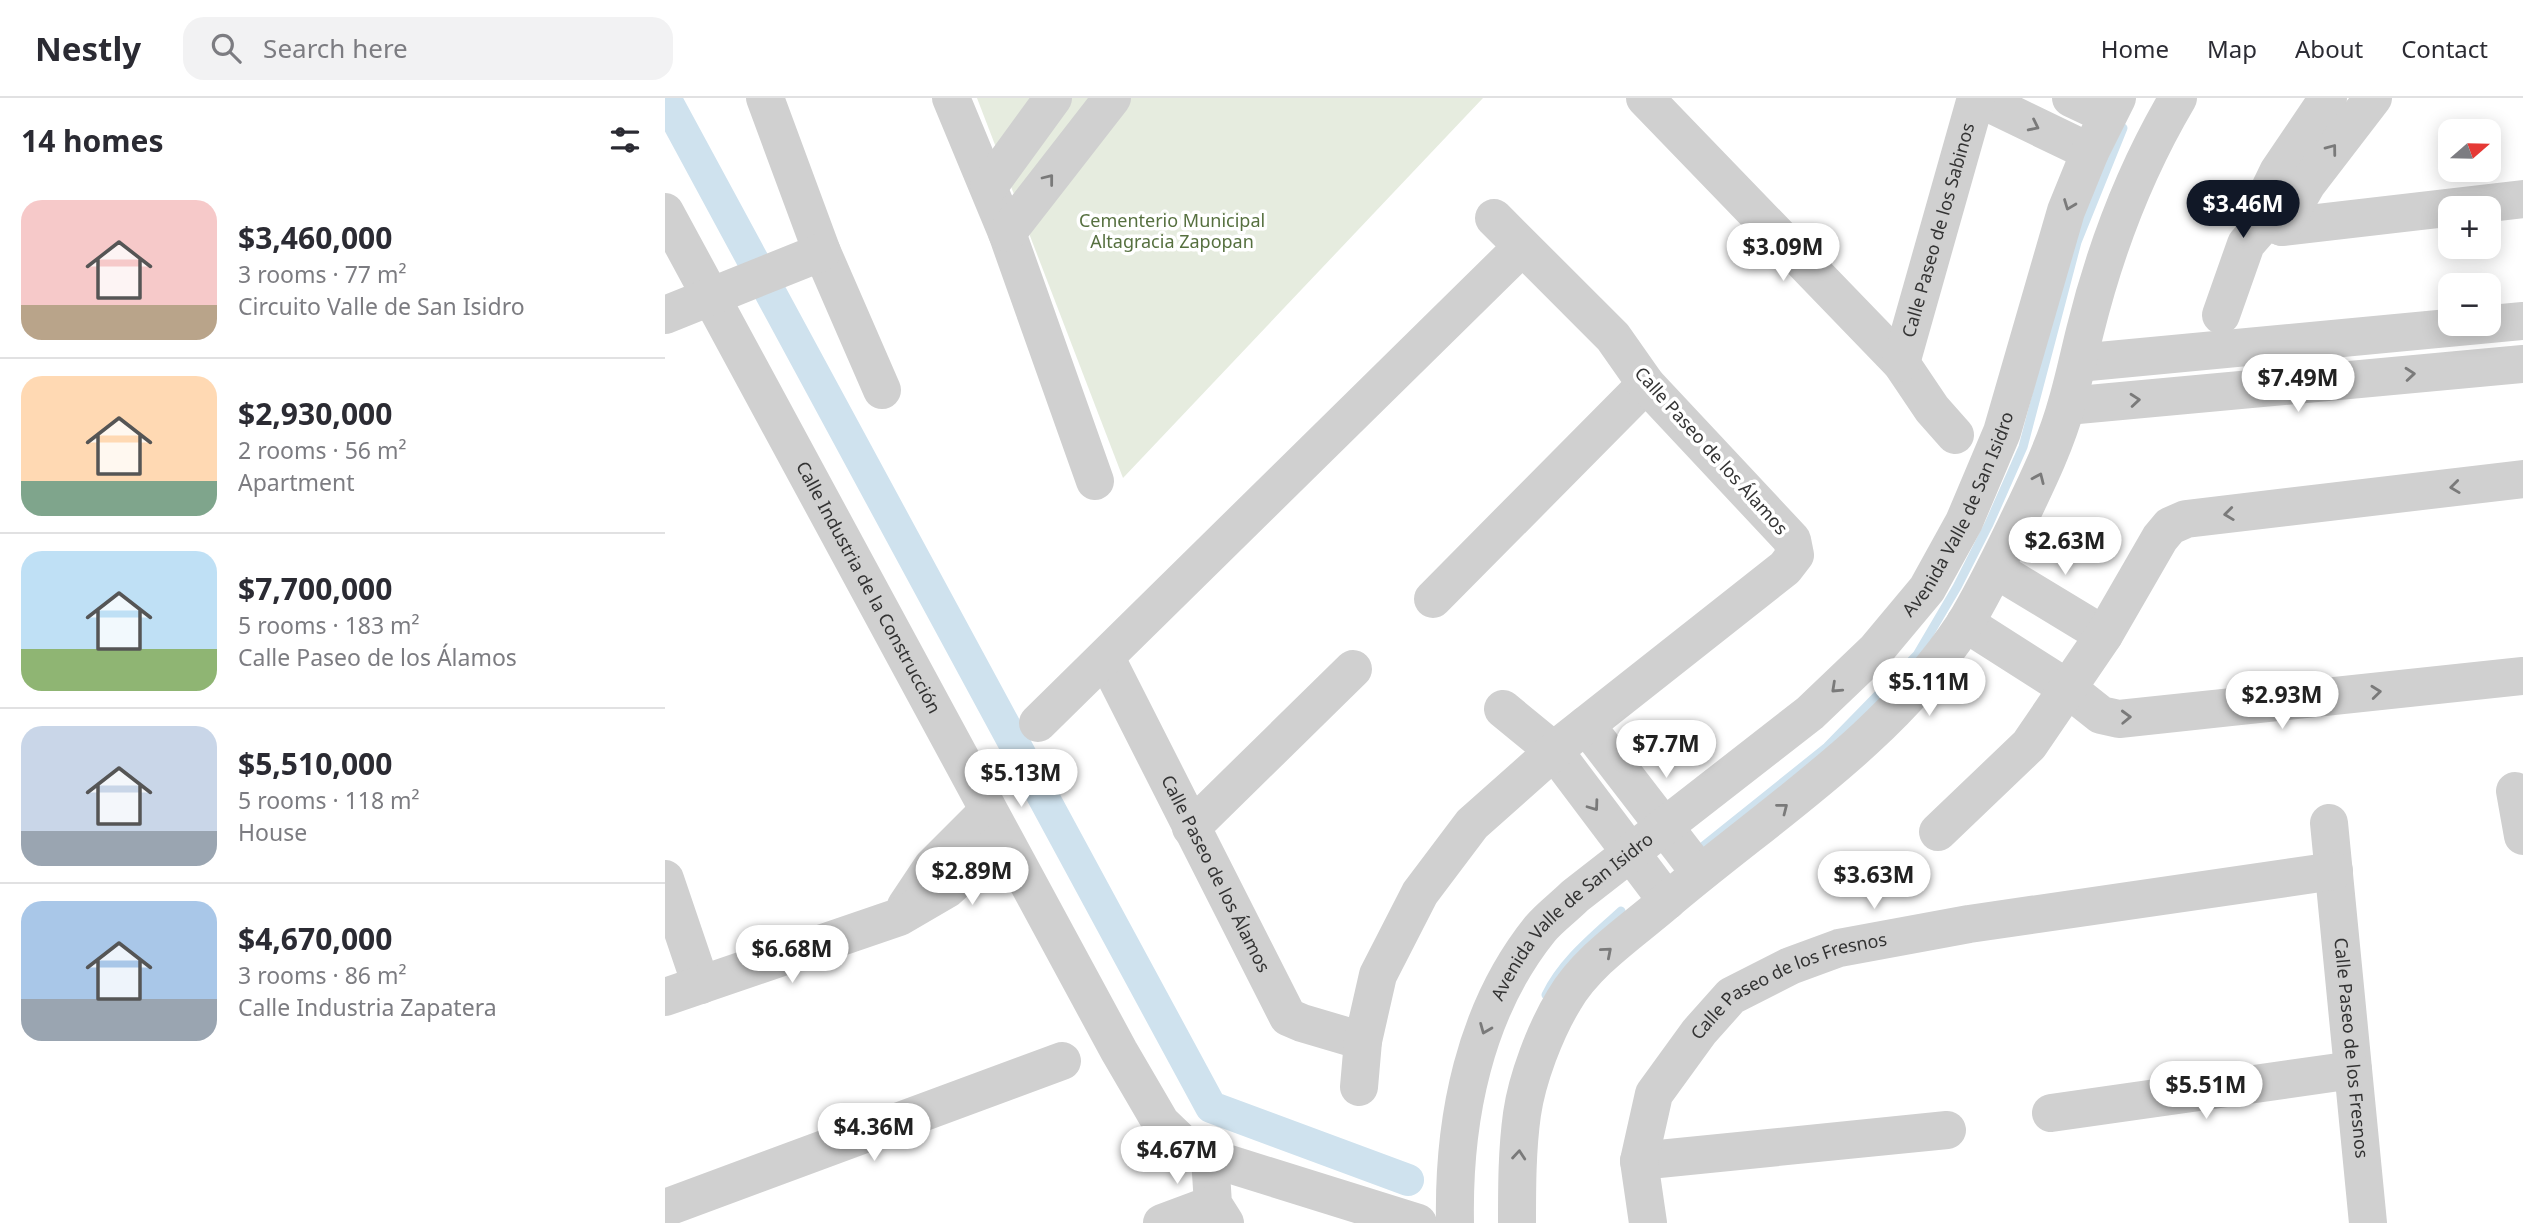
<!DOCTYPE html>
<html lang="en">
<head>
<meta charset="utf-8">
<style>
  :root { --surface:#fff; --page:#f2f2f3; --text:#2b2b33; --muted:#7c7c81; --line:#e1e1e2; --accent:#111827 }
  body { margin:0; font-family:"Noto Sans",sans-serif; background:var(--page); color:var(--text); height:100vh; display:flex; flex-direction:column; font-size:26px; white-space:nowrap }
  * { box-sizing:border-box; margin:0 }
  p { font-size:23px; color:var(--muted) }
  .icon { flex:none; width:38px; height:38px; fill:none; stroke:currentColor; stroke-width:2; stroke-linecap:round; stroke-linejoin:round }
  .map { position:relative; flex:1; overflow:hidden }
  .details { display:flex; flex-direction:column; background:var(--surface); width:665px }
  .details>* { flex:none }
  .needle { width:46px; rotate:70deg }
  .fabs { position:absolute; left:1773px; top:21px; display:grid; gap:14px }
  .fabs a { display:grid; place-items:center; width:63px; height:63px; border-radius:14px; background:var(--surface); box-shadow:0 4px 18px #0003; font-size:35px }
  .price { position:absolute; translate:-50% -60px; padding:0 16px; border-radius:24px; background:#fff; color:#222; font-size:23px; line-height:46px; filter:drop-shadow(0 2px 4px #0008) }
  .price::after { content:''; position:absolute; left:50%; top:42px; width:21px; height:16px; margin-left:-10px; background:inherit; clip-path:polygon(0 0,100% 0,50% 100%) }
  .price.active { background:var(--accent); color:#fff }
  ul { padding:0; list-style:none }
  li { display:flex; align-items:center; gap:21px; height:175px; padding:0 21px }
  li+li { border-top:2px solid var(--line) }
  li span { display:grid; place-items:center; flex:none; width:196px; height:140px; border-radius:21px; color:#555 }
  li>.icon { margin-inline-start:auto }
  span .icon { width:84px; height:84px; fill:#fffc; stroke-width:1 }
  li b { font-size:30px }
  h2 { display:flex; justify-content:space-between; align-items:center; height:84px; padding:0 21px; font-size:30px }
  header { display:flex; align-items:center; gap:42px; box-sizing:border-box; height:98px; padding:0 35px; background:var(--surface); border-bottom:2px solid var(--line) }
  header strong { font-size:33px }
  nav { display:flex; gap:38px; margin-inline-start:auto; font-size:24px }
  .search { width:490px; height:63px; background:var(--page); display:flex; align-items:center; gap:18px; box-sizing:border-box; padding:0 24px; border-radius:21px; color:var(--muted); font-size:26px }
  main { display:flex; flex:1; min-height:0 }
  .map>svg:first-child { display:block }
  .green { fill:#e6ecdf }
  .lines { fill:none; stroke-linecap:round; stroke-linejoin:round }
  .stream { stroke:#cfe2ee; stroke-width:9 }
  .canal { stroke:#cfe2ee; stroke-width:32 }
  .minor { stroke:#d0d0d0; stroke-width:38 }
  .oneway { stroke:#7a7a7a }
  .labels { text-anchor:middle; stroke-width:7; stroke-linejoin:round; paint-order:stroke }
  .park-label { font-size:18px; fill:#56703f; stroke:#fff }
  .street-label { font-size:18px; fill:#333; stroke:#fff }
</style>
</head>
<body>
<header>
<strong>Nestly</strong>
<div class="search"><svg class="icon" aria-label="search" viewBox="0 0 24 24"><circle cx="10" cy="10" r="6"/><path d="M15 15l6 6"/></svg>Search here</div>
<nav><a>Home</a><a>Map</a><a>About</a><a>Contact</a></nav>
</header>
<main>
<section class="details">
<h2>14 homes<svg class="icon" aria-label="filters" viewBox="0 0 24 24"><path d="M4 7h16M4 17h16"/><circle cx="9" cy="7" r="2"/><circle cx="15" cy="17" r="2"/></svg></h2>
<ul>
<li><span style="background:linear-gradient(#f6c9c9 75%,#b9a48a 0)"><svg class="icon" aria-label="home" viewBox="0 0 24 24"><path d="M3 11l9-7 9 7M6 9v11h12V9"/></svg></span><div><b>$3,460,000</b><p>3 rooms · 77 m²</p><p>Circuito Valle de San Isidro</p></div></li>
<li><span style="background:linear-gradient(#ffd9b3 75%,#7fa58c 0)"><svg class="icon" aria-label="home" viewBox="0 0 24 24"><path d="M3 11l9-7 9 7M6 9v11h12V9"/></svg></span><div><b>$2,930,000</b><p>2 rooms · 56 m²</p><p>Apartment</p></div></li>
<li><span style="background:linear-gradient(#bfe0f5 70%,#8fb573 0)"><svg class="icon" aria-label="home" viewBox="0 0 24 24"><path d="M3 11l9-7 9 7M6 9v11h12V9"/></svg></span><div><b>$7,700,000</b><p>5 rooms · 183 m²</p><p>Calle Paseo de los Álamos</p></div></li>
<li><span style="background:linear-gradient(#c9d6e8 75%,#9aa5b1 0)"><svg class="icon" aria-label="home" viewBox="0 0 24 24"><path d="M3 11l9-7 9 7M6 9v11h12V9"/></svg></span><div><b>$5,510,000</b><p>5 rooms · 118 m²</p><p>House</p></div></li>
<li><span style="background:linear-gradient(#a9c7e8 70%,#9aa5b1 0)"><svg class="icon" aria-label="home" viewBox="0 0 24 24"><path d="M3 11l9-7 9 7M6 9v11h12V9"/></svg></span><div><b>$4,670,000</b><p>3 rooms · 86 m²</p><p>Calle Industria Zapatera</p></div></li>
</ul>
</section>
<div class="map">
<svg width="1858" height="1125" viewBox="0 0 1858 1125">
  <rect width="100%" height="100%" fill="#fff"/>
  <path class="green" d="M312,0H818L458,380Z"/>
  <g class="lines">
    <path class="stream" d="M1031,754L1162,649L1252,557L1292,489L1324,426L1358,349L1412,144L1458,30
      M881,897C897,863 929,838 956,813"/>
    <path class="canal" d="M0,0L546,1009L743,1082"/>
    <g class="minor">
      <path d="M100,0L157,154L217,292"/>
      <path d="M286,0L342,135L430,383"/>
      <path d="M980,0L1236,265L1267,311L1290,337"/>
      <path d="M1313,0L1425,54"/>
      <path d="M1406,0L1442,17"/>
      <path d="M1663,0L1613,74L1598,105L1601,123L1617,129L1858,101"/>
      <path d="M324,88L388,0"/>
      <path id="s1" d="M0,114L454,953L496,1025L519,1047L545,1060L753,1125"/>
      <path d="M1617,129L1642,86L1708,0"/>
      <path d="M342,135L447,0"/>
      <path d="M0,217L157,154"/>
      <path d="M1556,217L1581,146L1601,123"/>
      <path id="s2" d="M1236,265L1311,0"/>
      <path d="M1413,265L1858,223"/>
      <path d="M1402,308L1858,266"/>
      <path d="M1330,471L1439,537"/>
      <path d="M768,501L981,286"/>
      <path d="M1300,525L1402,590L1436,617L1454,621L1858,578"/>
      <path id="s3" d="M441,560L623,919L637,925L698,943"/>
      <path d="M838,611L889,653L1002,803"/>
      <path d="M373,625L856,150"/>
      <path d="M921,627L1035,775"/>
      <path d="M1850,693L1858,738"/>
      <path id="s4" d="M1664,725L1703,1125"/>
      <path d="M526,730L688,571"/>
      <path d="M1273,734L1364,647L1439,537L1495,440L1505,428L1521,421L1858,381"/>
      <path d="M0,781L36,887"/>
      <path d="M241,808L267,769L323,713"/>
      <path d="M0,899L234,819L282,791L338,741"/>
      <path d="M694,989L698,943L713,877L755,795L807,726L897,646L1120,470L1130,457L1127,442L981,286L948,239L829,120"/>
      <path d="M1386,1015L1688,972"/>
      <path d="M545,1060L548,1106L560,1125"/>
      <path d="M974,1063L1282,1032"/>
      <path d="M0,1110L397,963"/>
      <path d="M497,1125L548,1106"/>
      <path id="s5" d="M790,1125C788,1022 809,913 875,831C885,819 899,809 910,798L1145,615L1211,552L1262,491L1299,424L1337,334L1401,113L1425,54L1452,0"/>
      <path d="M852,1125C852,1089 852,1052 857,1016C862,981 880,933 899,902C921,864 963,836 996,808C1101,718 1222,644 1299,527C1318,496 1334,463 1350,430C1369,390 1390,349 1402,305C1409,281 1414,257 1420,233C1440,152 1471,71 1513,0"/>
      <path id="s6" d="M983,1125L974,1063L989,996L1034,934L1066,898L1125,868L1174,850L1304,826L1669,773"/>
    </g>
  </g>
  <defs><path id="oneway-chevron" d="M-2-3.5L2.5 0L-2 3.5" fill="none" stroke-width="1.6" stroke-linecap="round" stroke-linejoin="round" transform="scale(1.75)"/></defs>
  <g class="oneway">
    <use href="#oneway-chevron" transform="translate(1369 28) rotate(26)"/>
    <use href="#oneway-chevron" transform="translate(1667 51) rotate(-53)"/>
    <use href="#oneway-chevron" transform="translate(384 81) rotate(-52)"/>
    <use href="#oneway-chevron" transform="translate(1404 107) rotate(111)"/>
    <use href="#oneway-chevron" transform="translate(1745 276) rotate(-5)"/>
    <use href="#oneway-chevron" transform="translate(1470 302) rotate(-5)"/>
    <use href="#oneway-chevron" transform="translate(1374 380) rotate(-66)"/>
    <use href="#oneway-chevron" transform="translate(1790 389) rotate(173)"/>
    <use href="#oneway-chevron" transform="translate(1564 416) rotate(173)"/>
    <use href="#oneway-chevron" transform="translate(1171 590) rotate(137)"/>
    <use href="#oneway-chevron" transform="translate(1711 594) rotate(-6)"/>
    <use href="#oneway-chevron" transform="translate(1461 619) rotate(-2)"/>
    <use href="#oneway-chevron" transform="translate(929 708) rotate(54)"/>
    <use href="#oneway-chevron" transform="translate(1118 710) rotate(-38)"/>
    <use href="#oneway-chevron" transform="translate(942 854) rotate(-41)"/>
    <use href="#oneway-chevron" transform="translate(820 931) rotate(112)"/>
    <use href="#oneway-chevron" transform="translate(854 1057) rotate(-85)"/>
  </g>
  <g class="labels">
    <g class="park-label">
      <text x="507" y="129">Cementerio Municipal<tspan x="507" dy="21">Altagracia Zapopan</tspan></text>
    </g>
    <g class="street-label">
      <text dy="6" stroke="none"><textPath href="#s2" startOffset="138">Calle Paseo de los Sabinos</textPath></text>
      <text transform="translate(1046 353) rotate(48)" y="6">Calle Paseo de los Álamos</text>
      <text dy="6" stroke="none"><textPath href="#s5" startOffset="910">Avenida Valle de San Isidro</textPath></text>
      <text dy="6" stroke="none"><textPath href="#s1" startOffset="427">Calle Industria de la Construcción</textPath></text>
      <text dy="6" stroke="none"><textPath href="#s3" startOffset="242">Calle Paseo de los Álamos</textPath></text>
      <text dy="6" stroke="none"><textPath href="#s5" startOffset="343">Avenida Valle de San Isidro</textPath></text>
      <text dy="6" stroke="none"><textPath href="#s6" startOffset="312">Calle Paseo de los Fresnos</textPath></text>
      <text dy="6" stroke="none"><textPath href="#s4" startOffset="226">Calle Paseo de los Fresnos</textPath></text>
    </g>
  </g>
</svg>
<div class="fabs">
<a><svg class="needle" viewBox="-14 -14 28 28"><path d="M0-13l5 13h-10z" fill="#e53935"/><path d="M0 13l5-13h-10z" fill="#7c7c81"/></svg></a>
<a>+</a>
<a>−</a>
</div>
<b class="price active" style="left:1578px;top:142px">$3.46M</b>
<b class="price" style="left:1118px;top:185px">$3.09M</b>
<b class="price" style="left:1633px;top:316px">$7.49M</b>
<b class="price" style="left:1400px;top:479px">$2.63M</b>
<b class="price" style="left:1264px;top:620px">$5.11M</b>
<b class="price" style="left:1617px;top:633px">$2.93M</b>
<b class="price" style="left:1001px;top:682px">$7.7M</b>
<b class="price" style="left:356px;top:711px">$5.13M</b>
<b class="price" style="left:307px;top:809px">$2.89M</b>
<b class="price" style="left:1209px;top:813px">$3.63M</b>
<b class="price" style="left:127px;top:887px">$6.68M</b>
<b class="price" style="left:1541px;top:1023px">$5.51M</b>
<b class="price" style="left:209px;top:1065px">$4.36M</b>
<b class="price" style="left:512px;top:1088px">$4.67M</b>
</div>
</main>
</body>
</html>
